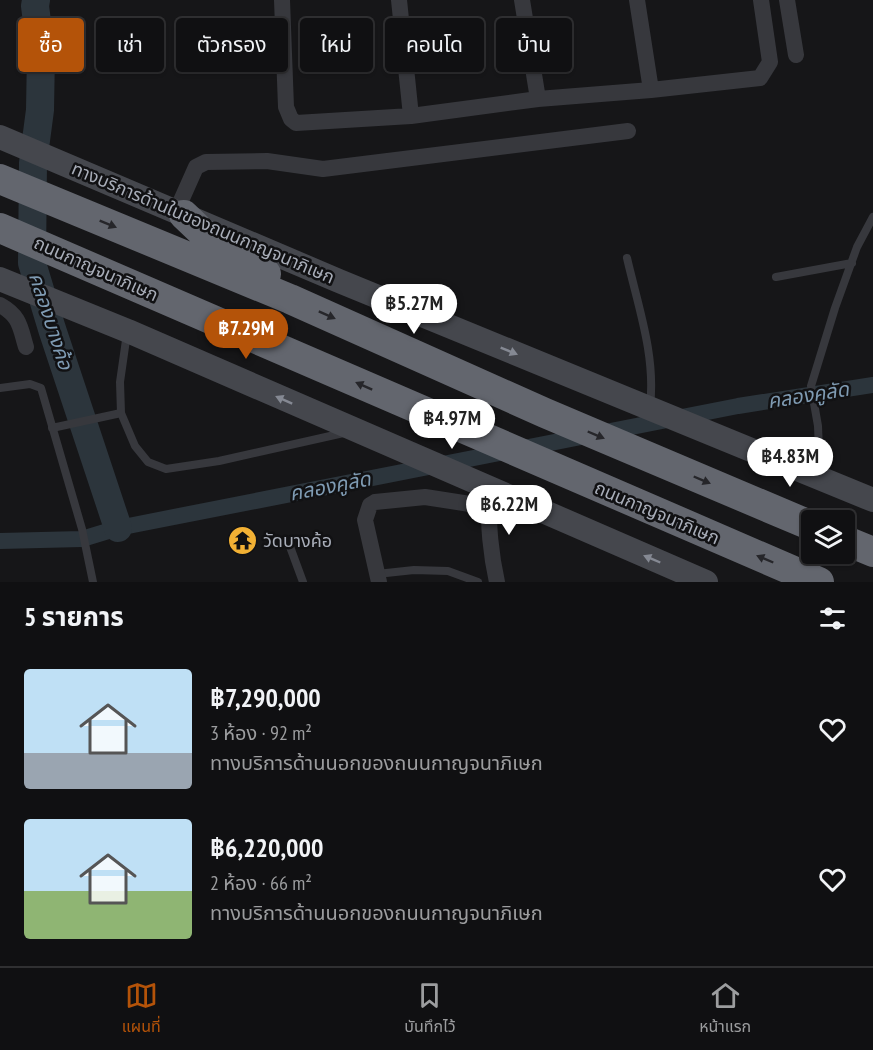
<!DOCTYPE html>
<html lang="th">
<head>
<meta charset="utf-8">
<style>
  :root { --surface:#101012; --page:#19191b; --text:#f1f3f6; --muted:#9c9d9f; --line:#303032; --accent:#b45309 }
  body { margin:0; font-family:"PT Sans Narrow","Noto Sans Thai",sans-serif; background:var(--page); color:var(--text); height:100vh; display:flex; flex-direction:column; font-size:22px; white-space:nowrap }
  * { box-sizing:border-box; margin:0 }
  p { font-size:20px; color:var(--muted) }
  .icon { flex:none; width:33px; height:33px; fill:none; stroke:currentColor; stroke-width:2; stroke-linecap:round; stroke-linejoin:round }
  .map { position:relative; height:582px; overflow:hidden }
  .drawer { display:flex; flex-direction:column; background:var(--surface); flex:1 }
  .drawer>* { flex:none }
  .guide { position:absolute; left:18px; top:18px; width:837px; height:54px; display:flex; gap:12px }
  .fabs { position:absolute; left:801px; top:510px; display:grid; gap:12px }
  .fabs a { display:grid; place-items:center; width:54px; height:54px; border-radius:6px; background:var(--surface); box-shadow:0 2px 4px #0004,0 0 0 2px var(--line); font-size:30px }
  .price { position:absolute; translate:-50% -51px; padding:0 14px; border-radius:21px; background:#fff; color:#222; font-size:20px; line-height:39px; filter:drop-shadow(0 2px 3px #0008) }
  .price::after { content:''; position:absolute; left:50%; top:36px; width:18px; height:14px; margin-left:-9px; background:inherit; clip-path:polygon(0 0,100% 0,50% 100%) }
  .price.current { background:var(--accent); color:#fff }
  ul { padding:0; list-style:none }
  li { display:flex; align-items:center; gap:18px; height:150px; padding:0 24px }
  li span { display:grid; place-items:center; flex:none; width:168px; height:120px; border-radius:6px; color:#555 }
  li>.icon { margin-inline-start:auto }
  span .icon { width:72px; height:72px; fill:#fffc; stroke-width:1 }
  li b { font-size:26px }
  h2 { display:flex; justify-content:space-between; align-items:center; height:72px; padding:0 24px; font-size:26px }
  .chip { padding:0 21px; border-radius:6px; background:var(--surface); box-shadow:0 2px 4px #0004,0 0 0 2px var(--line); font-size:21px; line-height:54px }
  .chip.current { background:var(--accent); color:#fff }
  .dock { display:flex; justify-content:space-around; align-items:center; height:84px; border-top:2px solid var(--line); background:var(--surface); font-size:16px; color:var(--muted) }
  .dock a { display:grid; justify-items:center; gap:3px }
  .dock .current { color:var(--accent) }
  .map>svg:first-child { display:block }
  .lines { fill:none; stroke-linecap:round; stroke-linejoin:round }
  .canal { stroke:#2c353c; stroke-width:16 }
  .river { stroke:#2c353c; stroke-width:28 }
  .lane { stroke:#37383d; stroke-width:8 }
  .street { stroke:#37383d; stroke-width:16 }
  .secondary { stroke:#45474d; stroke-width:24 }
  .highway { stroke:#63666e; stroke-width:30 }
  .oneway { fill:#26262a }
  .oneway2 { fill:#858993 }
  .labels { text-anchor:middle; stroke-width:5; stroke-linejoin:round; paint-order:stroke }
  .street-label { font-size:18px; fill:#a8adb8; stroke:#111113 }
  .poi-label { font-size:18px; fill:#a8adb8; stroke:#111113; text-anchor:start }
  .water-label { font-size:20px; font-style:italic; fill:#7f9bb3; stroke:#111113 }
</style>
</head>
<body>
<div class="map">
<svg width="873" height="582" viewBox="0 0 873 582">
  <rect width="100%" height="100%" fill="#161618"/>
  <g class="lines">
    <path class="canal" d="M0,541L82,539L118,528L738,406L873,385"/>
    <path class="river" d="M36,0L35,6L41,53L40,110L33,163L32,263L52,329L118,528"/>
    <path class="lane" d="M627,258C638,306 656,356 650,406
      M776,277L852,263
      M127,333L120,382L121,413L135,446L148,462L166,469L219,461L348,432
      M0,388L30,384L41,388L82,529L93,582
      M52,428L121,413
      M820,474L818,426L811,386L835,308L857,247L873,217
      M289,544L303,582
      M377,574L414,570L448,571L478,582"/>
    <path class="street" d="M282,0L286,107L291,119L296,123L411,116L538,99L651,90L760,78L770,62L761,0
      M399,0L411,116
      M522,0L538,99
      M637,0L651,90
      M787,0L796,55
      M176,212L196,167L206,162L267,161L323,169L628,131
      M0,305C20,316 20,327 26,347
      M491,497C486,518 492,560 497,582
      M379,582L365,520L370,505L375,502L425,497L489,507"/>
    <path class="secondary" d="M0,137L339,281L873,500
      M0,279L128,331L706,582"/>
    <path class="highway" d="M0,179L290,299L545,413L812,526
      M184,215L205,235L266,274
      M0,228L819,582
      M844,540L873,552"/>
  </g>
  <defs><path id="oneway-solid" d="M-6-.8H1V-3.2L6.5 0L1 3.2V.8H-6Z" transform="scale(1.5)"/></defs>
  <g class="oneway">
    <use href="#oneway-solid" transform="translate(108 224) rotate(22)"/>
    <use href="#oneway-solid" transform="translate(327 315) rotate(24)"/>
    <use href="#oneway-solid" transform="translate(364 386) rotate(-156)"/>
    <use href="#oneway-solid" transform="translate(596 435) rotate(23)"/>
    <use href="#oneway-solid" transform="translate(702 480) rotate(23)"/>
    <use href="#oneway-solid" transform="translate(765 559) rotate(-157)"/>
  </g>
  <g class="oneway2">
    <use href="#oneway-solid" transform="translate(509 351) rotate(22)"/>
    <use href="#oneway-solid" transform="translate(284 400) rotate(-156)"/>
    <use href="#oneway-solid" transform="translate(652 559) rotate(-157)"/>
  </g>
  <defs>
    <symbol id="temple-disc" viewBox="-11 -11 22 22"><circle r="9.5" fill="#f2b134" stroke="#111113"/><path d="M0-6L5-2H3V0L6.5 2.5H4V6H1.5V3h-3V6H-4V2.5H-6.5L-3 0V-2H-5Z" fill="#111"/></symbol>
  </defs>
  <g fill-rule="evenodd">
    <use href="#temple-disc" x="226" y="524" width="33" height="33"/>
  </g>
  <g class="labels">
    <g class="street-label">
      <text transform="translate(203 223) rotate(23)" y="6">ทางบริการด้านในของถนนกาญจนาภิเษก</text>
      <text transform="translate(96 269) rotate(24)" y="6">ถนนกาญจนาภิเษก</text>
      <text transform="translate(657 513) rotate(23)" y="6">ถนนกาญจนาภิเษก</text>
    </g>
    <g class="poi-label">
      <text x="263" y="547">วัดบางค้อ</text>
    </g>
    <g class="water-label">
      <text transform="translate(51 321) rotate(72)" y="7">คลองบางค้อ</text>
      <text transform="translate(808 395) rotate(-9)" y="7">คลองคูลัด</text>
      <text transform="translate(330 486) rotate(-11)" y="7">คลองคูลัด</text>
    </g>
  </g>
</svg>
<div class="fabs">
<a><svg class="icon" aria-label="layers" viewBox="0 0 24 24"><path d="M12 4l9 5-9 5-9-5zM3 14l9 5 9-5"/></svg></a>
</div>
<b class="price" style="left:414px;top:335px">฿5.27M</b>
<b class="price current" style="left:246px;top:360px">฿7.29M</b>
<b class="price" style="left:452px;top:450px">฿4.97M</b>
<b class="price" style="left:790px;top:488px">฿4.83M</b>
<b class="price" style="left:509px;top:536px">฿6.22M</b>
<div class="guide">
<a class="chip current">ซื้อ</a>
<a class="chip">เช่า</a>
<a class="chip">ตัวกรอง</a>
<a class="chip">ใหม่</a>
<a class="chip">คอนโด</a>
<a class="chip">บ้าน</a>
</div>
</div>
<section class="drawer">
<h2>5 รายการ<svg class="icon" aria-label="filters" viewBox="0 0 24 24"><path d="M4 7h16M4 17h16"/><circle cx="9" cy="7" r="2"/><circle cx="15" cy="17" r="2"/></svg></h2>
<ul>
<li><span style="background:linear-gradient(#bfe0f5 70%,#9aa5b1 0)"><svg class="icon" aria-label="home" viewBox="0 0 24 24"><path d="M3 11l9-7 9 7M6 9v11h12V9"/></svg></span><div><b>฿7,290,000</b><p>3 ห้อง · 92 m²</p><p>ทางบริการด้านนอกของถนนกาญจนาภิเษก</p></div><svg class="icon" aria-label="heart" viewBox="0 0 24 24"><path d="M12 20l-8-8c-3-5 5-10 8-4 3-6 11-1 8 4z"/></svg></li>
<li><span style="background:linear-gradient(#bfe0f5 60%,#8fb573 0)"><svg class="icon" aria-label="home" viewBox="0 0 24 24"><path d="M3 11l9-7 9 7M6 9v11h12V9"/></svg></span><div><b>฿6,220,000</b><p>2 ห้อง · 66 m²</p><p>ทางบริการด้านนอกของถนนกาญจนาภิเษก</p></div><svg class="icon" aria-label="heart" viewBox="0 0 24 24"><path d="M12 20l-8-8c-3-5 5-10 8-4 3-6 11-1 8 4z"/></svg></li>
</ul>
</section>
<nav class="dock">
<a class="current"><svg class="icon" aria-label="map" viewBox="0 0 24 24"><path d="M3 6l6-2 6 2 6-2v14l-6 2-6-2-6 2zM9 4v14M15 6v14"/></svg>แผนที่</a>
<a><svg class="icon" aria-label="saved" viewBox="0 0 24 24"><path d="M7 4h10v16l-5-4-5 4z"/></svg>บันทึกไว้</a>
<a><svg class="icon" aria-label="home" viewBox="0 0 24 24"><path d="M3 11l9-7 9 7M6 9v11h12V9"/></svg>หน้าแรก</a>
</nav>
</body>
</html>
